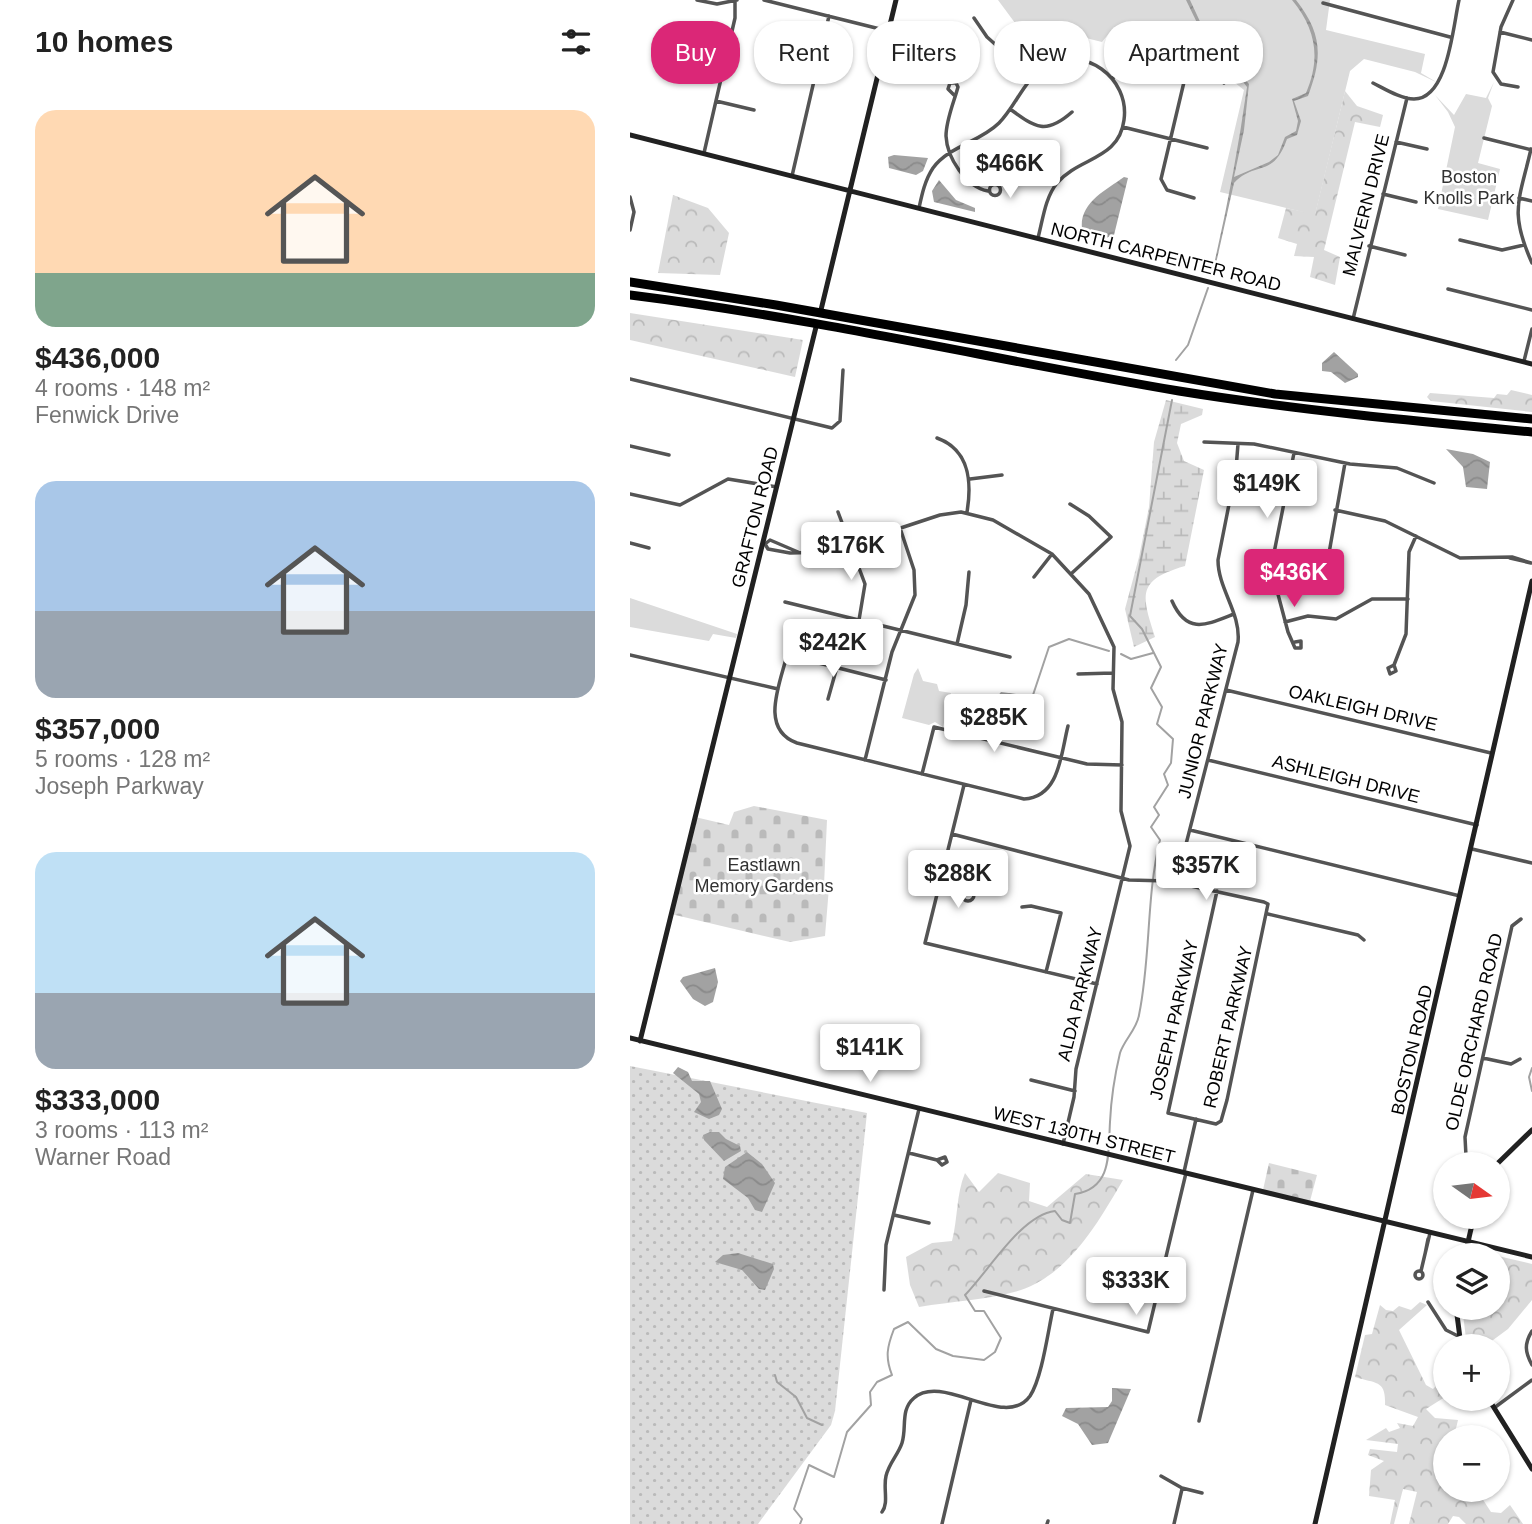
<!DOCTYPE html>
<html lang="en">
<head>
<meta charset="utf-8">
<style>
  :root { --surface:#fff; --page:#f6f6f6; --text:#222; --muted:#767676; --accent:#db2777 }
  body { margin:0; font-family:Helvetica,sans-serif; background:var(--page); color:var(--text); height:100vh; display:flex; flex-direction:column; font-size:26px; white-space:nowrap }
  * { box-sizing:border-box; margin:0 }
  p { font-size:23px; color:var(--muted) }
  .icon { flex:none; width:38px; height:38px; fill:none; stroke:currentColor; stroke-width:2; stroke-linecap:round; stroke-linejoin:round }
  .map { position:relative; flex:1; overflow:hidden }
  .drawer { display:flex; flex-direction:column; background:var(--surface); width:630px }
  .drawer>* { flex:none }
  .banner { position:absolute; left:21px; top:21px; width:665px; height:63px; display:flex; gap:14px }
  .needle { width:46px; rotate:104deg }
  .fabs { position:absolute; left:803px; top:1152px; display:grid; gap:14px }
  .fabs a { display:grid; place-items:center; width:77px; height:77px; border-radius:50%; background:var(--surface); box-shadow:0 2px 5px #0004; font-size:35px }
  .price { position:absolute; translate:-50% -60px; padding:0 16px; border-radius:7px; background:#fff; color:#222; font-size:23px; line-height:46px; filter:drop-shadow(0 2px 4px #0008) }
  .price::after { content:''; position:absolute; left:50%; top:42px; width:21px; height:16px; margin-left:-10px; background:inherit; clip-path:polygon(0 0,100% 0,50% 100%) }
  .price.active { background:var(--accent); color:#fff }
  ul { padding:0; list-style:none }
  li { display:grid; align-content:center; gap:14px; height:371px; padding:0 35px }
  li span { display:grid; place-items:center; height:217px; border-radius:21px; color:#555 }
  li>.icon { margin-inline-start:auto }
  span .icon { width:126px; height:126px; fill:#fffc; stroke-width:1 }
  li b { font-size:30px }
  h2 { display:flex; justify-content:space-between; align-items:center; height:84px; padding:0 35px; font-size:30px }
  .tag { padding:0 24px; border-radius:28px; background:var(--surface); box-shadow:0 2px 5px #0004; font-size:24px; line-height:63px }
  .tag.active { background:var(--accent); color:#fff }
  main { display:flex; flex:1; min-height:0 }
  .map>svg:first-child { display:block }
  .grass { fill:url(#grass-dots) }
  .forest { fill:url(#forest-crowns) }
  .wetland { fill:url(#wetland-marsh) }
  .cemetery { fill:url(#cemetery-stones) }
  .park { fill:#dbdbdb }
  .water { fill:url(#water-waves) }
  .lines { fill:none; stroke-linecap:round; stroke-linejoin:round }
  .stream { stroke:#a2a2a2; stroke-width:2 }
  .street { stroke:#545454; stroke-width:3.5 }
  .secondary { stroke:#212121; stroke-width:5 }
  .highway { stroke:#000; stroke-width:9 }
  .labels { text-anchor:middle; stroke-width:5; stroke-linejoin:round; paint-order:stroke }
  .park-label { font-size:18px; fill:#323232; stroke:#fff }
  .street-label { font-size:18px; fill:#000; stroke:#fff }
</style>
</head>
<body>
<main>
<section class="drawer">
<h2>10 homes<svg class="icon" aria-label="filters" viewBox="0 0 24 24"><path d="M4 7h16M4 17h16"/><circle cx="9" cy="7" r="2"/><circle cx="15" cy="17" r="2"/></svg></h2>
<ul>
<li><span style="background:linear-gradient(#ffd9b3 75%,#7fa58c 0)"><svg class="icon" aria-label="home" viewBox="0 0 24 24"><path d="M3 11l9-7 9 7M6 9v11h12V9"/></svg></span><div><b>$436,000</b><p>4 rooms · 148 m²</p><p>Fenwick Drive</p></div></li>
<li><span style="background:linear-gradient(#a9c7e8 60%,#9aa5b1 0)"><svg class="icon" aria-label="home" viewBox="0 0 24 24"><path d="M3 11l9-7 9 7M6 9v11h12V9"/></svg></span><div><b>$357,000</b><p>5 rooms · 128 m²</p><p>Joseph Parkway</p></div></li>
<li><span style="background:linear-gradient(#bfe0f5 65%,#9aa5b1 0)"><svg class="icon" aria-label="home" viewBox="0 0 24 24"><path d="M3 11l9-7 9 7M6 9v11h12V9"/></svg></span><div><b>$333,000</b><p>3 rooms · 113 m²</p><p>Warner Road</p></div></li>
</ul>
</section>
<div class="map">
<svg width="902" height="1524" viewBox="0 0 902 1524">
  <defs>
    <pattern id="grass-dots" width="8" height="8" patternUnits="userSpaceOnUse" patternTransform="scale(1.75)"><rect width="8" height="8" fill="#dbdbdb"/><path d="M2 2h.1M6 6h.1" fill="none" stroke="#bababa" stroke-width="1.8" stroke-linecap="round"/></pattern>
    <pattern id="forest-crowns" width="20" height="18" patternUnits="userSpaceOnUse" patternTransform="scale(1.75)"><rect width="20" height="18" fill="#dbdbdb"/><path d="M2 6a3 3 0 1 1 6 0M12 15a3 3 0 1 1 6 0" fill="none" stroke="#bababa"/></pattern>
    <pattern id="wetland-marsh" width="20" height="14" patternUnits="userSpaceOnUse" patternTransform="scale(1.75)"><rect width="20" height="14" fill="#dbdbdb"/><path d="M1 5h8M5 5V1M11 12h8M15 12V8" fill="none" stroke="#bababa"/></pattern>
    <pattern id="cemetery-stones" width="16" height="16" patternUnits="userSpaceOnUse" patternTransform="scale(1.75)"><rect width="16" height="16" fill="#dbdbdb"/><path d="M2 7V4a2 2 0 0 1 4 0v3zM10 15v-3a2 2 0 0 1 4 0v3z" fill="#bababa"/></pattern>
    <pattern id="water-waves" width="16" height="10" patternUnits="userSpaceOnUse" patternTransform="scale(1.75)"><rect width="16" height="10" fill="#a2a2a2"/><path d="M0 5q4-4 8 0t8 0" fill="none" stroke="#8a8a8a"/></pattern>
  </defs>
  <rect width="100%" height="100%" fill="#fff"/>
  <path class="grass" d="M0,1066L237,1113L205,1411L201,1425L128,1524H0Z"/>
  <path class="forest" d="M715,91L727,106L753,115L750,127L725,122L694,250L710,257L705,285L680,277L684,257L664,256L667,244L648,238L656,208L685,214Z
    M43,195L78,208L99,233L90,275L28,273Z
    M0,313L173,340L165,377L0,340Z
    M881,390L902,395V412L801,401L797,397L800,393L864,398L867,394L877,395Z
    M335,1173L349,1192L368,1173L400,1183L399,1201L417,1207L456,1174L493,1180C469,1221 440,1273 391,1290C360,1300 322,1301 289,1307L280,1285L276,1257L302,1243L322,1241C328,1218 326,1195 335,1173Z
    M868,1256L902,1264V1300L878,1329L855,1346H837L832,1307H868Z
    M790,1302L797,1305L769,1330L796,1385L803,1389L806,1386L815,1397L796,1409L805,1418L828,1420L824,1437H816V1489H846L861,1512L871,1513L880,1505L893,1524H836L829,1517L823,1516L818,1524H779L787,1492L773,1489L764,1524H760L765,1500L739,1496L741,1470L754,1461L738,1455L740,1449L767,1452L768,1444L736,1440L756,1428L759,1432L770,1428L767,1423L783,1426L788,1417L755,1405C756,1380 747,1384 725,1377L735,1335L742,1334L750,1305L756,1310L763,1311L769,1306L781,1310Z"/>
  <path class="wetland" d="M536,400L573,409L572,415L551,424L547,443L554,461L574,470L555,566C507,580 511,594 525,637L504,647L495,609L509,557L519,507L524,442Z"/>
  <path class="cemetery" d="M124,806L197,820L194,885L199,887L195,936L160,942L41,914L65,817L99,825L104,812Z
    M639,1163L687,1175L680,1201L633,1190Z"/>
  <path class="park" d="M368,0H700L696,30L795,54L791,73L808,83L785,72L734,59L720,71L685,215L590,192L614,90L599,78L605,57C564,47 525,34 484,27L472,42L432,32L416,38L422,61L412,40L399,42Z
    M864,82L858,98L862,106L848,163L870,169L858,220L808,209L825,127L818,112L805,95L824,115L836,94L856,98Z
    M0,598L107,634L106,638L83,634L79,641L0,627Z
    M288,668L293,681L307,684L309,691L321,693L313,727L305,722L299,725L272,718L284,674Z"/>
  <path class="water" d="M556,0H560L573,28L608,56L610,74L619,84L614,130L604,177L639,162L648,155L655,137L666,131L668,121L662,99L676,93C691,58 686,29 662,0H666C692,33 693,57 678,96L664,101L671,121L667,135L657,139C643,179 626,160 604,183L583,277H581C596,214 608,151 617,87L608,75L607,59L571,31Z
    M385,149L412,158L413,159L400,173L391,175L376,160V155Z
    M264,155L298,158L293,171L286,175L259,168L258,157Z
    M494,177L498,178L484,235L473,239L452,229C449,203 476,190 494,177Z
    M309,180L326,200L345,208V212L304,202L302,191Z
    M704,352L728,374V377L715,383L701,372L692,371V363Z
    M816,449L843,454L860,462L857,489L836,487L833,467Z
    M371,692L407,697L411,703L402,713L364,708L362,703Z
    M85,968L88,982L83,1002L75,1006L63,999L50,981L53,977Z
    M48,1067L58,1072L62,1081H80L92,1109L89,1115L79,1119L64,1112L71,1102L69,1094L43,1073Z
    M80,1132H89L96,1139L110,1146L111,1151L94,1161L74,1140L73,1135Z
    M117,1152L132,1164L145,1183L132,1212L125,1210L118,1198L93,1179L95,1167Z
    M108,1253L143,1264L144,1269L135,1290L129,1289L112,1270L85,1262L93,1255Z
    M482,1388L501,1389L478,1443L462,1445L448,1424L432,1416L436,1408L478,1407L482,1401Z"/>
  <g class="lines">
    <path class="stream" d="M546,360L558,345L578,288
      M491,654L501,659L523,653
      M402,698L419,647L439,639L479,651
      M902,1068L899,1077L902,1091
      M145,1375L147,1382L166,1397L177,1418L192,1425
      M170,1524L172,1519L164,1509L179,1465L204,1477L217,1432L241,1405L240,1392L247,1382L262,1375C255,1357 257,1347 264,1329L278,1322L306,1349L323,1356L354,1360L365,1352L371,1338L354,1311H345L335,1295C358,1272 391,1215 425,1211L432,1220L440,1223L445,1194C483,1188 478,1152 480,1122C481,1100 485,1074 490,1053C494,1040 507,1029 509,1015C521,957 516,897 530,840L521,827L529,815L524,807L538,785L534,774L541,763L543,739L527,724L532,707L521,688L531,667L512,629L500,616L542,400"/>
    <path class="street" d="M67,0L87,4L107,0
      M134,0L258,31
      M883,0L871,27L863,72L871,84L888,87
      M693,3L820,37
      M344,18L357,37L402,77
      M870,32L902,40
      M147,58L187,68
      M483,78L512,54
      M743,83C755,89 771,99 784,99C818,99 823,26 829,0
      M325,96L318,89L320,83H326L328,87C324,102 316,120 316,136C317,158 336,187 358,191
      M86,101L124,110
      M380,109C406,128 416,135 442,112
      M493,127L577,148
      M854,138L902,150
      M766,142L797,149
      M901,149C889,201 879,212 902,263
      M74,153L105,18V1
      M162,176L199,16
      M359.5 190a5.5 5.5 0 1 1 11 0a5.5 5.5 0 1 1-11 0Z
      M753,194L786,202
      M0,197L4,212L0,230
      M564,198L537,190L531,179L554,82L559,74C570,70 586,74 594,83
      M889,198L902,201
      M289,208C292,194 295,180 303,168C319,146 350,142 369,123C386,106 394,79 416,66C454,44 500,78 494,120C489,160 449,157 427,183C415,198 413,219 408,238
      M830,240L872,250L894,245
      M739,246L775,255
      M818,289L902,310
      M723,319L777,98
      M894,361L902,329
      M0,379L202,428L210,421L213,370
      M307,438C340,450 342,482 337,512
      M574,442L624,444L720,464L767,468L804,483
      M0,446L39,455
      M664,453L641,568L658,632L665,648H671V641L665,642
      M340,479L372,475
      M0,494L50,505L98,479L147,487
      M440,504L459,516L481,537L442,573
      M705,510L755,521L830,558L882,557L901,563L880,558
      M208,512L235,584L229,620
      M0,543L19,548
      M168,552L140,540L135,544L138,549L160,553L198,552L310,515L331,512L363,520L422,554L459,594L484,647L483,689L492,722L491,811L500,846L446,1069L444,1097L433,1144
      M696,570L715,463
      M404,577L422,554
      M542,601C557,635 576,625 604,614
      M155,602L380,657
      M655,622L678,616L706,619L742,599H778
      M327,644L336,605L339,572
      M0,655L148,689
      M764,665L766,671L760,674L758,668L764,665L776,634L779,552L786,536
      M448,674L483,673
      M256,680L157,655C150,684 129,729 167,743L394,799C430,797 431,753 438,726
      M596,690L861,753
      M198,699L207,667
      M235,760L262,652L285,595L284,570L270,528
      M578,760L847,825
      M292,774L304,727L457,764L492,765
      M334,785L295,943L467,984
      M560,830L830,896
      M322,834L499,880L538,881L634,902L638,904L597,1100L591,1121L586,1124L538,1113L587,891
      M842,849L902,863
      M546,883L608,642C611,613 588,589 588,560L606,469L608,444
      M308,888L332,894
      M332 895a6 6 0 1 1 12 0a6 6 0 1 1-12 0Z
      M392,907L401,906L431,913L416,972
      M638,914L728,935L734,940
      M853,1058L881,1064L890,1059
      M401,1080L445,1091
      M279,1153L307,1160L312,1165L317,1162L315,1157L307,1160
      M836,1156L835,1137L882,926L891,919
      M839,1164L836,1156L843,1164
      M554,1172L566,1119
      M264,1215L299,1223
      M798,1239L795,1254L800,1233
      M791,1271L795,1254
      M785 1275a4 4 0 1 1 8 0a4 4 0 1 1-8 0Z
      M254,1290L256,1245L289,1109
      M354,1291L518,1332L556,1173
      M798,1302L816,1330L828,1336
      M902,1331C894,1344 895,1352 902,1365
      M864,1408L902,1380
      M569,1421L623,1190
      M531,1476L552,1488L572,1493
      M252,1512C259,1503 253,1488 256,1476C259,1463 268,1455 272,1443C277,1427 270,1410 284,1398C313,1372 375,1431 400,1396C412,1378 418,1331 423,1309
      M312,1524L341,1400
      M417,1524L418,1521
      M544,1524L552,1489"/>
    <path class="secondary" d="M0,135L902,364
      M190,314L266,0
      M0,1038L902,1257
      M10,1041L187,323
      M867,1164L902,1130
      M835,1255L844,1216
      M826,1307L831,1346
      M858,1398L902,1469
      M685,1524L902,581"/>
    <path class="highway" d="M0,282L146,305L645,394L902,419
      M0,295C184,318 366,360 549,391C666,410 784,421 902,432"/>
  </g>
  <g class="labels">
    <g class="park-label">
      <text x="839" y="183">Boston<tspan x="839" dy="21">Knolls Park</tspan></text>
      <text x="134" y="871">Eastlawn<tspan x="134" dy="21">Memory Gardens</tspan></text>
    </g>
    <g class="street-label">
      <text transform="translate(736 205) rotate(-76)" y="6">MALVERN DRIVE</text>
      <text transform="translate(536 257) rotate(14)" y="6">NORTH CARPENTER ROAD</text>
      <text transform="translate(125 517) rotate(-76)" y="6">GRAFTON ROAD</text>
      <text transform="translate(733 708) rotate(13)" y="6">OAKLEIGH DRIVE</text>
      <text transform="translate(573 721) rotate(-76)" y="6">JUNIOR PARKWAY</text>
      <text transform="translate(716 779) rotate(14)" y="6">ASHLEIGH DRIVE</text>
      <text transform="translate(450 994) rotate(-76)" y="6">ALDA PARKWAY</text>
      <text transform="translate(544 1020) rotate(-77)" y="6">JOSEPH PARKWAY</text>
      <text transform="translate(598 1027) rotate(-77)" y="6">ROBERT PARKWAY</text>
      <text transform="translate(844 1032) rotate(-77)" y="6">OLDE ORCHARD ROAD</text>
      <text transform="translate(782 1050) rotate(-77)" y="6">BOSTON ROAD</text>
      <text transform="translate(454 1135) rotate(14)" y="6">WEST 130TH STREET</text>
    </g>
  </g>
</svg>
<div class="fabs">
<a><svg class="needle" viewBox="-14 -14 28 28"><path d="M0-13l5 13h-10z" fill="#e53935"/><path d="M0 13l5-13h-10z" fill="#767676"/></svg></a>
<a><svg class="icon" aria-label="layers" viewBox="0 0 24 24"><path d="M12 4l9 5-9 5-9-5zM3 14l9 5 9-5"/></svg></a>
<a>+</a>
<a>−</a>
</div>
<b class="price" style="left:380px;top:200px">$466K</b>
<b class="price" style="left:637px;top:520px">$149K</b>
<b class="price" style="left:221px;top:582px">$176K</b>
<b class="price active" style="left:664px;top:609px">$436K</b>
<b class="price" style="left:203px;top:679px">$242K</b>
<b class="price" style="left:364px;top:754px">$285K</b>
<b class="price" style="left:576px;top:902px">$357K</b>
<b class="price" style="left:328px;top:910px">$288K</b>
<b class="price" style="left:240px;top:1084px">$141K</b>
<b class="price" style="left:506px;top:1317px">$333K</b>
<div class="banner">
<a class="tag active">Buy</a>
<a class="tag">Rent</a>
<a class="tag">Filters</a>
<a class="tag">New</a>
<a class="tag">Apartment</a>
</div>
</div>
</main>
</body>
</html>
